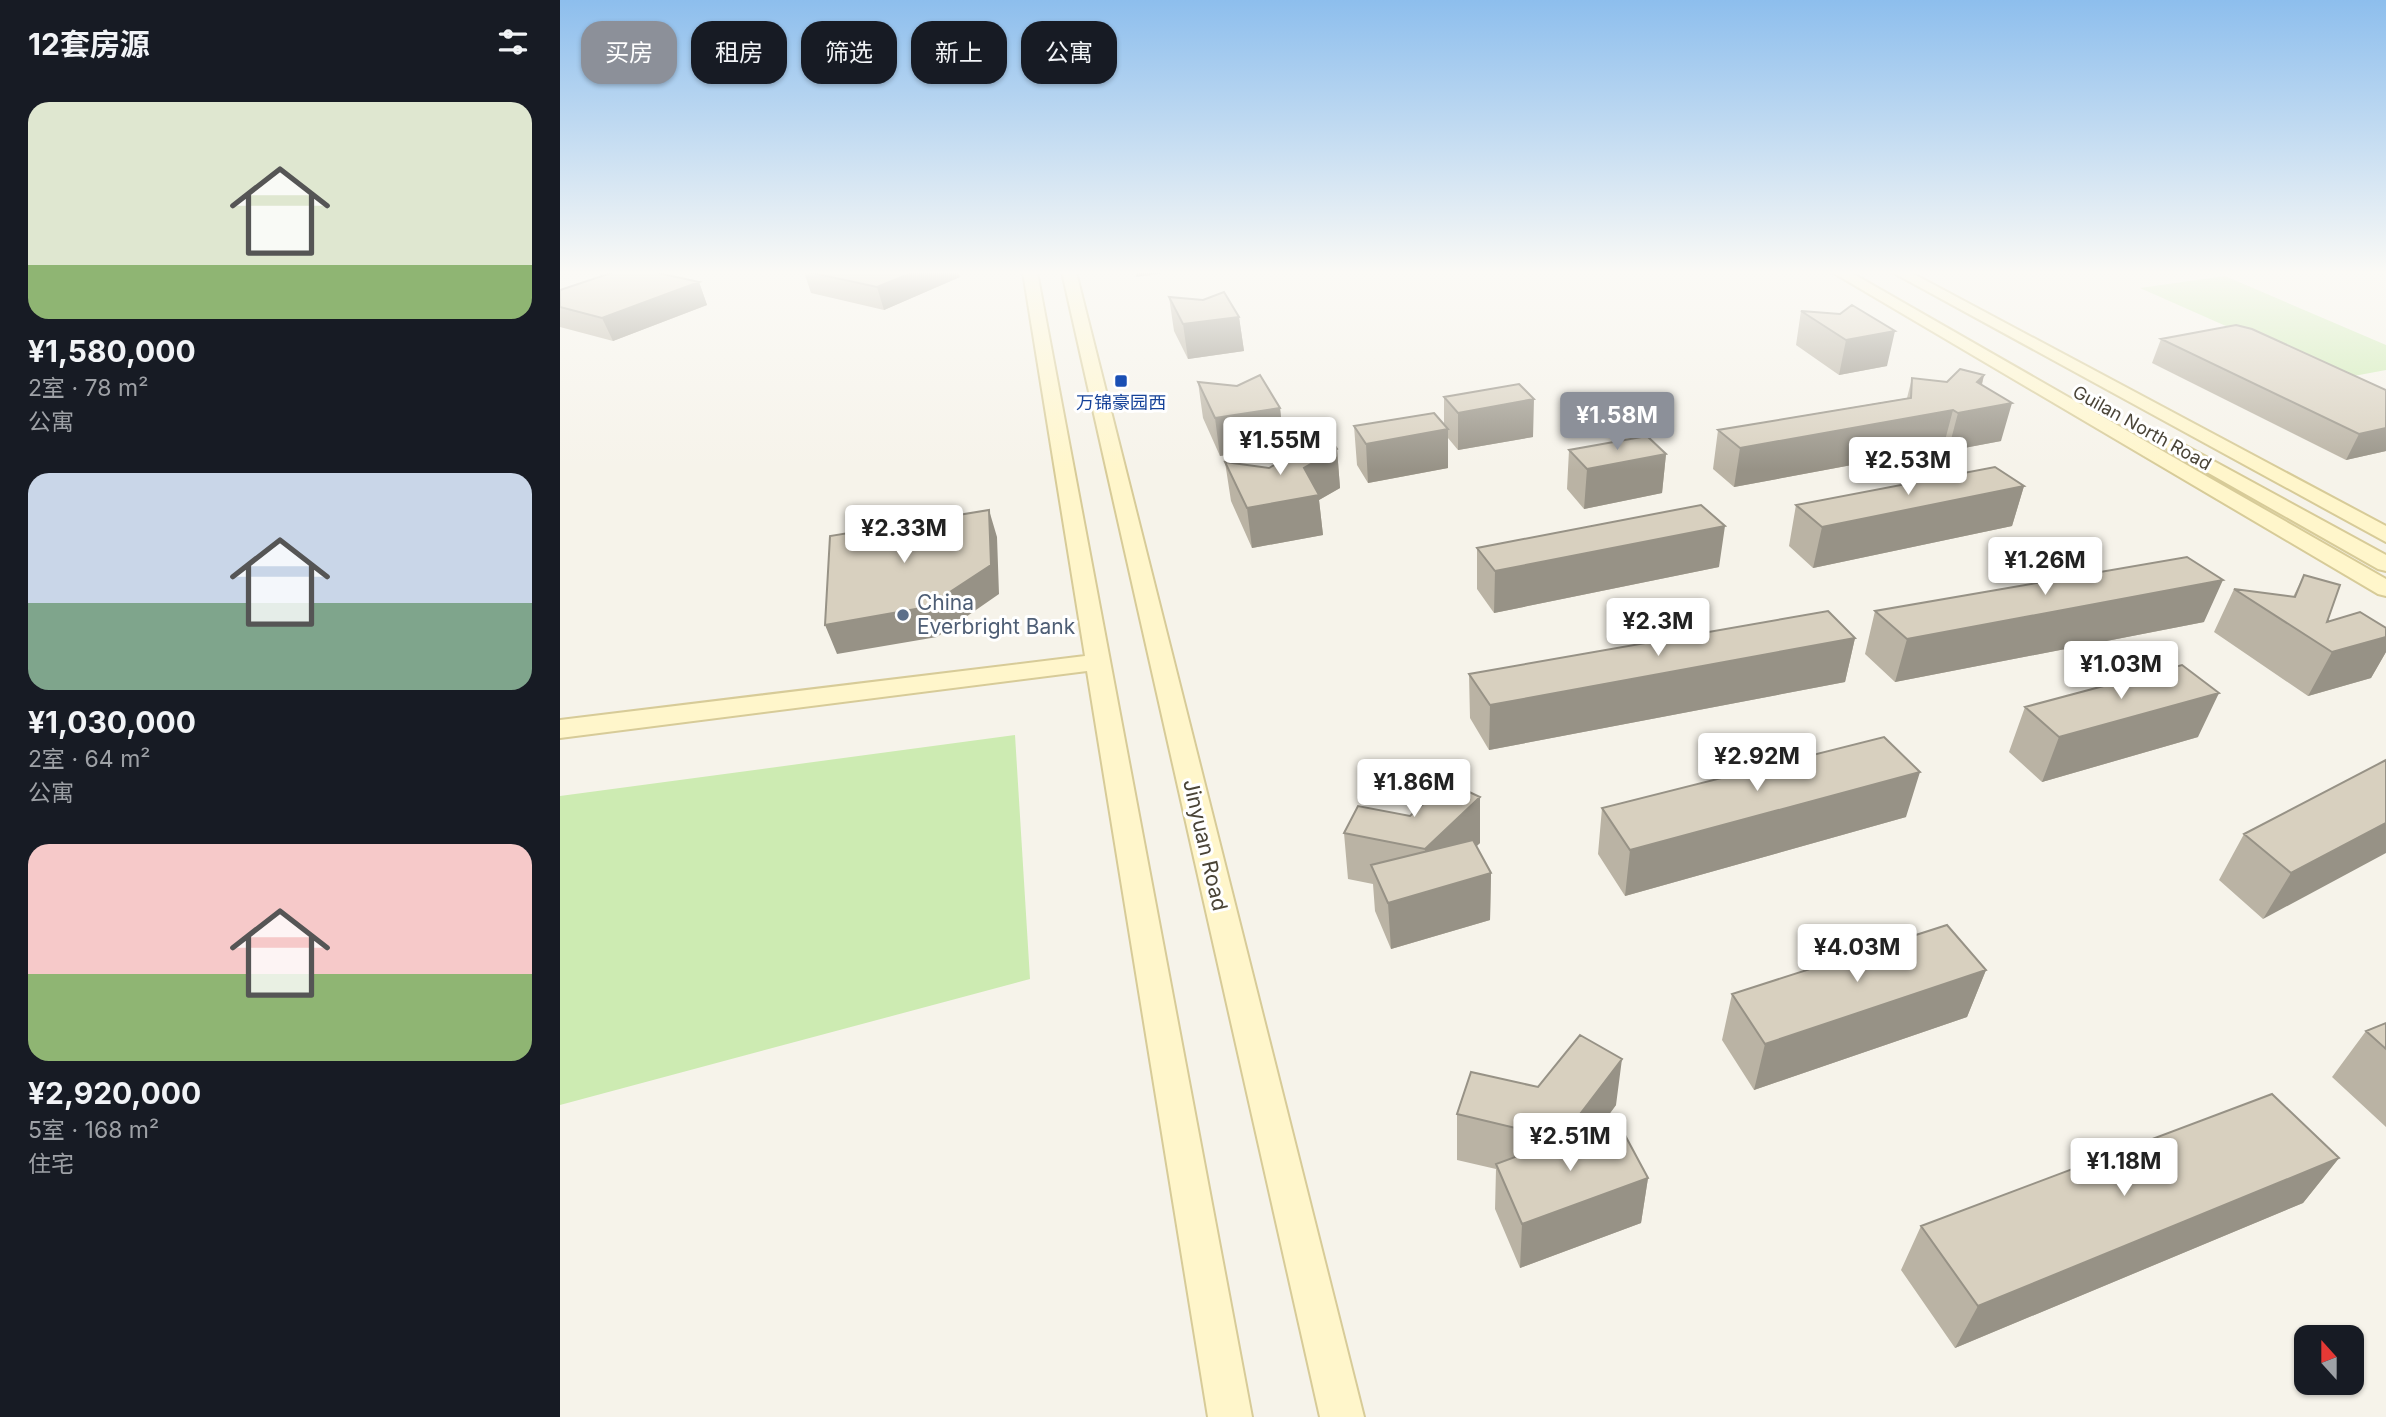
<!DOCTYPE html>
<html lang="zh">
<head>
<meta charset="utf-8">
<style>
  :root { --surface:#171b24; --page:#20242c; --text:#f1f3f6; --muted:#9ea1a6; --accent:#8c9099 }
  body { margin:0; font-family:Inter,"Noto Sans SC",sans-serif; background:var(--page); color:var(--text); height:100vh; display:flex; flex-direction:column; font-size:26px; white-space:nowrap }
  * { box-sizing:border-box; margin:0 }
  p { font-size:23px; color:var(--muted) }
  .icon { flex:none; width:38px; height:38px; fill:none; stroke:currentColor; stroke-width:2; stroke-linecap:round; stroke-linejoin:round }
  .map { position:relative; flex:1; overflow:hidden }
  .panel { display:flex; flex-direction:column; background:var(--surface); width:560px }
  .panel>* { flex:none }
  .hud { position:absolute; left:21px; top:21px; width:665px; height:63px; display:flex; gap:14px }
  .needle { width:46px; rotate:339deg }
  .fabs { position:absolute; left:1734px; top:1325px; display:grid; gap:14px }
  .fabs a { display:grid; place-items:center; width:70px; height:70px; border-radius:14px; background:var(--surface); box-shadow:0 2px 5px #0004; font-size:35px }
  .price { position:absolute; translate:-50% -60px; padding:0 16px; border-radius:7px; background:#fff; color:#222; font-size:23px; line-height:46px; filter:drop-shadow(0 2px 4px #0008) }
  .price::after { content:''; position:absolute; left:50%; top:42px; width:21px; height:16px; margin-left:-10px; background:inherit; clip-path:polygon(0 0,100% 0,50% 100%) }
  .price.current { background:var(--accent); color:#fff }
  ul { padding:0; list-style:none }
  li { display:grid; align-content:center; gap:14px; height:371px; padding:0 28px }
  li span { display:grid; place-items:center; height:217px; border-radius:21px; color:#555 }
  li>.icon { margin-inline-start:auto }
  span .icon { width:126px; height:126px; fill:#fffc; stroke-width:1 }
  li b { font-size:30px }
  h2 { display:flex; justify-content:space-between; align-items:center; height:84px; padding:0 28px; font-size:30px }
  .chip { padding:0 24px; border-radius:21px; background:var(--surface); box-shadow:0 2px 5px #0004; font-size:24px; line-height:63px }
  .chip.current { background:var(--accent); color:#fff }
  main { display:flex; flex:1; min-height:0 }
  .map>svg:first-child { display:block }
  .green { fill:#cdebb2 }
  .lines { fill:none; stroke-linecap:round; stroke-linejoin:round }
  .secondary-casing { stroke:#d7cb98; stroke-width:4 }
  .secondary { fill:#fff6cb; fill-rule:evenodd }
  .wall { fill:#bab3a4 }
  .shaded-wall { fill:#979286 }
  .building { fill:#d8d0bf; stroke:#979286; stroke-width:2 }
  .transit-dot { fill:#1a4fb4; stroke:#fff; stroke-width:2.5 }
  .service-dot { fill:#5c6f8a; stroke:#fff; stroke-width:2.5 }
  .labels { text-anchor:middle; stroke-width:6; stroke-linejoin:round; paint-order:stroke }
  .far-transit-label { font-size:18px; fill:#164399; stroke:#fff }
  .far-street-label { font-size:18px; fill:#4a4437; stroke:#fff }
  .service-label { font-size:21px; fill:#4e5e75; stroke:#fff; text-anchor:start }
  .street-label { font-size:21px; fill:#4a4437; stroke:#fff }
</style>
</head>
<body>
<main>
<section class="panel">
<h2>12套房源<svg class="icon" aria-label="filters" viewBox="0 0 24 24"><path d="M4 7h16M4 17h16"/><circle cx="9" cy="7" r="2"/><circle cx="15" cy="17" r="2"/></svg></h2>
<ul>
<li><span style="background:linear-gradient(#dfe7d0 75%,#8fb573 0)"><svg class="icon" aria-label="home" viewBox="0 0 24 24"><path d="M3 11l9-7 9 7M6 9v11h12V9"/></svg></span><div><b>¥1,580,000</b><p>2室 · 78 m²</p><p>公寓</p></div></li>
<li><span style="background:linear-gradient(#c9d6e8 60%,#7fa58c 0)"><svg class="icon" aria-label="home" viewBox="0 0 24 24"><path d="M3 11l9-7 9 7M6 9v11h12V9"/></svg></span><div><b>¥1,030,000</b><p>2室 · 64 m²</p><p>公寓</p></div></li>
<li><span style="background:linear-gradient(#f6c9c9 60%,#8fb573 0)"><svg class="icon" aria-label="home" viewBox="0 0 24 24"><path d="M3 11l9-7 9 7M6 9v11h12V9"/></svg></span><div><b>¥2,920,000</b><p>5室 · 168 m²</p><p>住宅</p></div></li>
</ul>
</section>
<div class="map">
<svg width="1826" height="1417" viewBox="0 0 1826 1417">
  <rect width="100%" height="100%" fill="#f6f3ea"/>
  <path class="green" d="M1665,276L1826,345V370L1783,378L1580,288Z
    M455,735L470,979L0,1105V796Z"/>
  <g class="lines">
    <defs>
      <path id="secondary" d="M463,272H477L692,1417H648L527,671L0,738V720L525,656Z
        M502,272H516L804,1417H760Z
        M1272,272H1290L1826,579V596L1818,594Z
        M1332,272H1350L1826,526V542Z
        M1615,440L1826,555V571L1818,569L1608,450L1605,446L1608,442Z"/>
    </defs>
    <use href="#secondary" class="secondary-casing"/>
    <use href="#secondary" class="secondary"/>
  </g>
  <path class="wall" d="M244,272H398L400,277L324,310L251,293Z
    M139,282L147,305L53,341L0,327V290Z
    M609,297L679,317L684,351L628,359L614,331Z
    M1241,311L1327,366L1279,375L1236,345Z
    M1601,339L1826,390V451L1786,460L1592,363Z
    M1424,375L1422,385L1441,441L1388,451L1383,448L1174,487L1153,469L1158,430L1347,398L1352,378L1387,382Z
    M638,382L720,408L724,445L660,456L643,418Z
    M884,397L973,437L898,450L888,438V468L808,483L797,465L794,426L884,425Z
    M777,449L780,488L759,500L763,535L692,548L671,501L665,462L709,468Z
    M1009,450L1106,454L1102,493L1024,509L1007,489Z
    M1464,486L1452,526L1253,568L1229,546L1236,505Z
    M917,548L1159,567L934,613L917,589Z
    M1744,575L1767,622L1826,628V652L1811,678L1748,696L1654,632L1674,589L1733,597Z
    M1315,611L1644,622L1335,682L1305,654Z
    M1295,638L1285,682L929,750L910,718L909,674Z
    M1465,707L1638,737L1482,782L1449,752Z
    M1826,760L1703,919L1659,880L1684,834Z
    M1042,808L1346,817L1065,896L1038,854Z
    M784,833L920,843L916,846L931,873L930,920L831,949L815,911L813,884L788,879Z
    M1426,970L1407,1017L1194,1090L1162,1040L1172,994Z
    M1826,1023V1127L1772,1077L1806,1031Z
    M1056,1105L1036,1132L1088,1178L1081,1223L960,1268L935,1209L936,1169L897,1160V1114Z
    M1779,1158L1743,1203L1395,1348L1341,1270L1361,1226Z"/>
  <path class="shaded-wall" d="M354,272H398L400,277L324,310L317,287Z
    M576,272H613L576,277Z
    M139,282L147,305L53,341L42,318Z
    M679,317L684,351L628,359L623,324Z
    M1335,331L1327,366L1279,375L1286,340Z
    M1424,375L1415,410L1452,403L1441,441L1388,451L1398,413L1417,382Z
    M974,399L973,437L898,450V413Z
    M720,408L724,445L660,456L655,418Z
    M1393,410L1383,448L1174,487L1180,448Z
    M1826,428V451L1786,460L1799,434Z
    M888,429V468L808,483L806,444Z
    M777,449L780,488L759,500L763,535L692,548L687,508L744,468Z
    M1106,454L1102,493L1024,509L1027,469Z
    M1464,486L1452,526L1253,568L1262,527Z
    M429,510L437,537L439,594L377,637L277,654L265,625Z
    M1165,526L1159,567L934,613L935,571Z
    M1663,580L1644,622L1335,682L1347,639Z
    M1826,637V652L1811,678L1748,696L1772,652Z
    M1295,638L1285,682L929,750L930,705Z
    M1659,693L1638,737L1482,782L1499,737Z
    M1360,772L1346,817L1065,896L1070,850Z
    M920,797V843L872,890L931,873L930,920L831,949L828,903L867,892L865,849Z
    M1826,823V853L1703,919L1731,873Z
    M1426,970L1407,1017L1194,1090L1205,1044Z
    M1062,1059L1056,1105L997,1185L1001,1139Z
    M1779,1158L1743,1203L1395,1348L1418,1306Z
    M1088,1178L1081,1223L960,1268L962,1224Z"/>
  <path class="building" d="M54,272H94L139,282L42,318L0,307V290Z
    M248,272H354L317,287Z
    M664,292L679,317L623,324L609,297L643,300Z
    M1292,305L1335,331L1286,340L1241,311L1280,314Z
    M1676,325L1692,329L1826,390V428L1799,434L1601,339Z
    M1400,369L1424,375L1417,382L1452,403L1398,413L1393,410L1180,448L1158,430L1351,398L1352,378L1387,382Z
    M700,375L720,408L655,418L638,382L677,386Z
    M959,384L974,399L898,413L884,397Z
    M874,413L888,429L806,444L794,426Z
    M768,435L777,449L744,468L759,495L687,508L665,462L709,468Z
    M1087,436L1106,454L1027,469L1009,450Z
    M1435,467L1464,486L1262,527L1236,505Z
    M1141,505L1165,526L935,571L917,548Z
    M429,510L431,565L367,607L265,625L270,536Z
    M1627,557L1663,580L1347,639L1315,611Z
    M1744,575L1780,585L1767,622L1800,612L1826,628V637L1772,652L1674,589L1735,597Z
    M1268,611L1295,638L930,705L909,674Z
    M1622,665L1659,693L1499,737L1465,707Z
    M1324,737L1360,772L1070,850L1042,808Z
    M1826,760V823L1731,873L1684,834Z
    M888,782L920,797L865,849L784,833L798,806L850,816Z
    M913,840L931,873L828,903L811,865Z
    M1387,925L1426,970L1205,1044L1172,994Z
    M1826,1023V1049L1806,1031Z
    M1020,1035L1062,1059L1001,1139L897,1114L911,1072L978,1087Z
    M1712,1094L1779,1158L1418,1306L1361,1226Z
    M1059,1124L1088,1178L962,1224L936,1164L999,1141L996,1145Z"/>
  <linearGradient id="sky" x2="0" y2="1"><stop stop-color="#8dbeed"/><stop offset="0.58" stop-color="#fbfaf6"/><stop offset="1" stop-color="#fbfaf6" stop-opacity="0"/></linearGradient>
  <rect width="1826" height="470" fill="url(#sky)"/>
  <rect class="transit-dot" x="554" y="374" width="14" height="14" rx="3.5"/>
  <circle class="service-dot" cx="343" cy="615" r="7"/>
  <g class="labels">
    <g class="far-transit-label">
      <text x="561" y="409">万锦豪园西</text>
    </g>
    <g class="far-street-label">
      <text transform="translate(1582 428) rotate(29)" y="6">Guilan North Road</text>
    </g>
    <g class="service-label">
      <text x="357" y="610">China<tspan x="357" dy="24">Everbright Bank</tspan></text>
    </g>
    <g class="street-label">
      <text transform="translate(645 845) rotate(77)" y="7">Jinyuan Road</text>
    </g>
  </g>
</svg>
<div class="fabs">
<a><svg class="needle" viewBox="-14 -14 28 28"><path d="M0-13l5 13h-10z" fill="#e53935"/><path d="M0 13l5-13h-10z" fill="#9ea1a6"/></svg></a>
</div>
<b class="price current" style="left:1057px;top:452px">¥1.58M</b>
<b class="price" style="left:720px;top:477px">¥1.55M</b>
<b class="price" style="left:1348px;top:497px">¥2.53M</b>
<b class="price" style="left:344px;top:565px">¥2.33M</b>
<b class="price" style="left:1485px;top:597px">¥1.26M</b>
<b class="price" style="left:1098px;top:658px">¥2.3M</b>
<b class="price" style="left:1561px;top:701px">¥1.03M</b>
<b class="price" style="left:1197px;top:793px">¥2.92M</b>
<b class="price" style="left:854px;top:819px">¥1.86M</b>
<b class="price" style="left:1297px;top:984px">¥4.03M</b>
<b class="price" style="left:1010px;top:1173px">¥2.51M</b>
<b class="price" style="left:1564px;top:1198px">¥1.18M</b>
<div class="hud">
<a class="chip current">买房</a>
<a class="chip">租房</a>
<a class="chip">筛选</a>
<a class="chip">新上</a>
<a class="chip">公寓</a>
</div>
</div>
</main>
</body>
</html>
